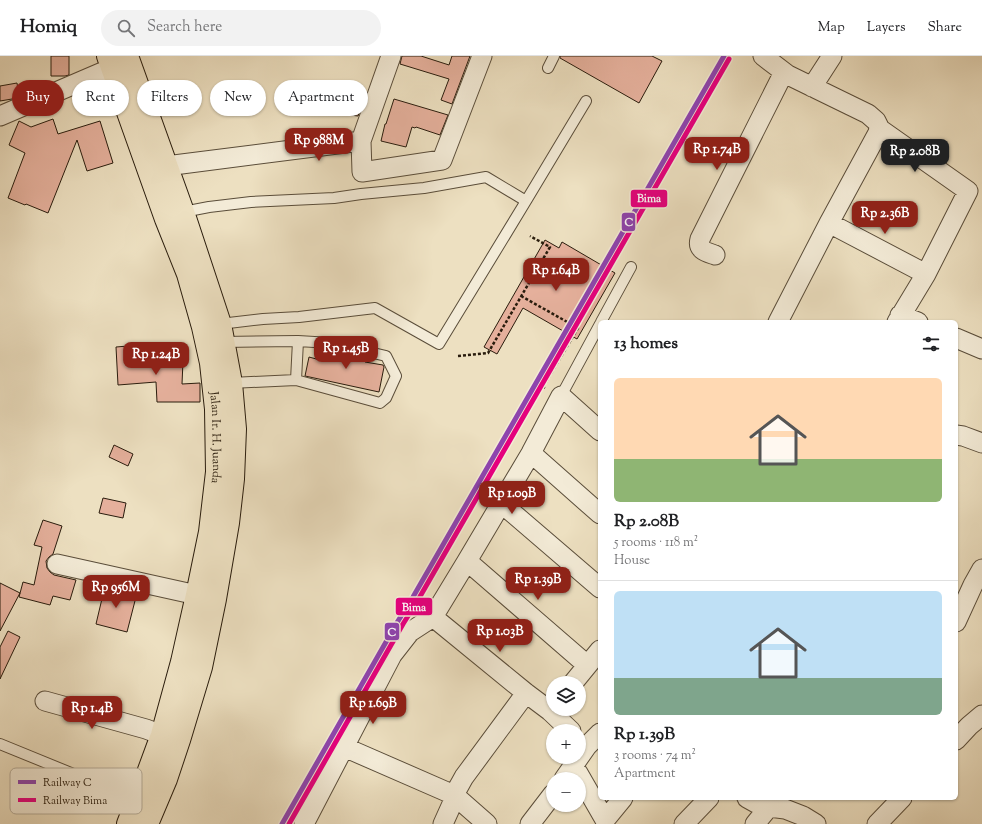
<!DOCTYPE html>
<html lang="en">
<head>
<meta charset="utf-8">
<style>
  :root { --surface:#fff; --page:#f2f2f2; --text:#202124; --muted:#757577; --line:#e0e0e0; --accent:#8f2418 }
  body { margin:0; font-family:"Sorts Mill Goudy",serif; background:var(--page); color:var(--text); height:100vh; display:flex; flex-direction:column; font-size:15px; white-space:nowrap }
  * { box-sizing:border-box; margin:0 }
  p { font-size:13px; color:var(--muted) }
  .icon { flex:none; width:22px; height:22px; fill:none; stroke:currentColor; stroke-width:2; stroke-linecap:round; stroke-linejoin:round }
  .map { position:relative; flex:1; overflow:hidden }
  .panel { position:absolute; left:598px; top:264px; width:360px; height:480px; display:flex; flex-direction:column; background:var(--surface); border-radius:6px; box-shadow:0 1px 3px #0004 }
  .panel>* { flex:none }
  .banner { position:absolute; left:12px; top:24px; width:380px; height:36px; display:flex; gap:8px }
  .fabs { position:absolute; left:546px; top:620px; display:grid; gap:8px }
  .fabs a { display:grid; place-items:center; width:40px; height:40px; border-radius:50%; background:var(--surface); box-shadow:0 1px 3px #0004; font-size:20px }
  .price { position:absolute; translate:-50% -34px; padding:0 9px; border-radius:8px; background:var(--accent); color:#fff; font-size:13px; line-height:26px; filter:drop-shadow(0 1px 2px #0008) }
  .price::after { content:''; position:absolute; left:50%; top:24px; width:12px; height:9px; margin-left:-6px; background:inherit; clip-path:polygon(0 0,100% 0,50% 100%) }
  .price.on { background:#222; color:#fff }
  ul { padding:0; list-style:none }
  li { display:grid; align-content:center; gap:8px; height:212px; padding:0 16px }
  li+li { border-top:1px solid var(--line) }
  li span { display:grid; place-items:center; height:124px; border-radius:6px; color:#555 }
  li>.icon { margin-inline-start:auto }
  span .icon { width:72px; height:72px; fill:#fffc; stroke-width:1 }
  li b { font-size:17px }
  h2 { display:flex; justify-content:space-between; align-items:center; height:48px; padding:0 16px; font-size:17px }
  .chip { padding:0 14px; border-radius:18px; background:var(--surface); box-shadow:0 1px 3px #0004; font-size:14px; line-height:36px }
  .chip.on { background:var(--accent); color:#fff }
  header { display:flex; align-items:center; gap:24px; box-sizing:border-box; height:56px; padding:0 20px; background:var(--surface); border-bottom:1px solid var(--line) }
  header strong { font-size:19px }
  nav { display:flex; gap:22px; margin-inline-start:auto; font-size:14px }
  .search { width:280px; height:36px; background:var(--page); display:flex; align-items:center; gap:10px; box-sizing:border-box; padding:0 14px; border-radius:22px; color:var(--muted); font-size:15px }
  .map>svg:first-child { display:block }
  .building { fill:#e5b09c; stroke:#291c0d }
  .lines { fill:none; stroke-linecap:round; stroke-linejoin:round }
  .service-casing { stroke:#5a4d3a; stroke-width:12 }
  .minor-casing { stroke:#5a4d3a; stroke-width:21 }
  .trunk-casing { stroke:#291c0d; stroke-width:24 }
  .path { stroke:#291c0d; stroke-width:2.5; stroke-dasharray:3 2; stroke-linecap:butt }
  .service { stroke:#f3ebd7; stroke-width:10 }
  .minor { stroke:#f3ebd7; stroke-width:19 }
  .trunk { stroke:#ede0c1; stroke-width:22 }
  .rail-1-casing { stroke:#f3ebd7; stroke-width:8 }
  .rail-2-casing { stroke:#f3ebd7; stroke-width:8 }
  .rail-1 { stroke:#8e44ad; stroke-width:5 }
  .rail-2 { stroke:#e5007d; stroke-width:5 }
  .labels { text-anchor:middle; stroke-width:4; stroke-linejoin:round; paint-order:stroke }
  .street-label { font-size:12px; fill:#291c0d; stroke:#f3ebd7 }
  .key { fill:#f3ebd7; stroke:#b6ad9a; stroke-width:1 }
  .key-label { font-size:11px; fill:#291c0d }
  .line-badge { stroke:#f3ebd7; stroke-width:1.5 }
  .badge-label { font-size:11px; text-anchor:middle; font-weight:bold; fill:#fff }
</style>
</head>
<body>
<header>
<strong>Homiq</strong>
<div class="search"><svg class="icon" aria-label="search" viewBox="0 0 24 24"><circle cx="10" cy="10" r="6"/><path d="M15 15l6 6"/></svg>Search here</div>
<nav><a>Map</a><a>Layers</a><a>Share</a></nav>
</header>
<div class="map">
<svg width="982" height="768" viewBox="0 0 982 768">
  <rect width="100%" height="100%" fill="#ede0c1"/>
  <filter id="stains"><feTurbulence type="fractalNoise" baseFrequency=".005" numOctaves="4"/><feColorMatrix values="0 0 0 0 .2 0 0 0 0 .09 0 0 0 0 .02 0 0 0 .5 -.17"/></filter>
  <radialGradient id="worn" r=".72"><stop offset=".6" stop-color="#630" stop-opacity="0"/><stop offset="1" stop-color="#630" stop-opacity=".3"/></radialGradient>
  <path class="building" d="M51,0H69V19L65,20H51Z
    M402,0H421L449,9L452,0H470L452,48L441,44L449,23L400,8Z
    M560,0H652L662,5L639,47L560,2Z
    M17,27L19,40L12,43L0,45V30Z
    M296,27L366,37V38L358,60L343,58V59L294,52L295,49H293Z
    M394,43L448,59L440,79L416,71L415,72L412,71L406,91L381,85L385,68H386Z
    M53,63L58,78L100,65L113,107L87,115L77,84L48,157L26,148L25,149L8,142L25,97L9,89L19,65L31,71Z
    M545,184L559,192L562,186L615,217L577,283L523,252L497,298L484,291Z
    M140,289L141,302L183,305L182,328L200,327V346H157L156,326L118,329L116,291Z
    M322,293H330L366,302L365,306L383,309L384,311L379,336L305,320L309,301L320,304Z
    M114,389L133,398L128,410L109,401Z
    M103,442L126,447L123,462L99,457Z
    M43,464L62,470L53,498L49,501L46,505L47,512L50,516L54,519L76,524L70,544L53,540L50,549L19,541L23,526L34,529L42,491L34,489Z
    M0,527L20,537L0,575Z
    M105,530L137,537L127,576L96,568Z
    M8,575L20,581L0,623V591Z"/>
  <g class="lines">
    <defs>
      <path id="service" d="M548,12L554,0
        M526,145L586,45
        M183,156L209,151L251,146L334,142L361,138L424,132L486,121L526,145L439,288L375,252L299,261L263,263L220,268
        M601,266L631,211
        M223,286L298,285L296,324L231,327
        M296,324L380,347L386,342L396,320L386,300L331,287L298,285
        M561,340L600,268
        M0,688L125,739L136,746"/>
      <path id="minor" d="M763,0L788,19L868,58L876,65L880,73L829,167L778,266
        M812,31L832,0
        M0,60L112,12
        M880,73L968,135L926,218L897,266
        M361,85L362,116L442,104L482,0
        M166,110L361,85L391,0
        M829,167L926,218
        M715,199C706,196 697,194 700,183L784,16
        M900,259L918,266
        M956,282L982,293
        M956,379L963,380L982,387
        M531,397L600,458
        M501,447L600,532
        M467,505L587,609
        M57,508L197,539
        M433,561L526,637L550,655L571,675
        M956,566L973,529L982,513
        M573,627L600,594
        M45,645L146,673L162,679
        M956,684L969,670L982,659
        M344,691L454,739L487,768
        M572,712L578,717L605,764L623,742
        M564,723L587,690L600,677
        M747,742L756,747L769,751L785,753L803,760L816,768
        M304,768L392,599L410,576L433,561L467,505L531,397L561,340L600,375
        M443,768L452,748L454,739L464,721L526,637
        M530,768L553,738
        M684,768L709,742
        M755,768L769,751
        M877,768L902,742"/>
      <g id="trunk">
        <path id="s1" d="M108,0L166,163L188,218L203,271L211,307L216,353L217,416L210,476L197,539L182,606L162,679L148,717L128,768"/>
        <path d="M127,0L183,156L220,268L231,327L235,373L233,423L228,467L215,543L201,611L179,684L166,723L147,768"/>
      </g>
    </defs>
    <use href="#service" class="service-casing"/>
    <use href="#minor" class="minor-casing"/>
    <use href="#trunk" class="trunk-casing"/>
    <path class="path" d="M521,240L578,272L543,331L545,332
      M458,300L488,297L550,191L530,180"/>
    <use href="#service" class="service"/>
    <use href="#minor" class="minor"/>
    <use href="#trunk" class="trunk"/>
    <defs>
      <path id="rail-1" d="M282,768L398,565L413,541L724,0"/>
      <path id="rail-2" d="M289,768L403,568L418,544L729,3"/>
    </defs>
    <use href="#rail-1" class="rail-1-casing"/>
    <use href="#rail-2" class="rail-2-casing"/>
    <use href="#rail-1" class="rail-1"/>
    <use href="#rail-2" class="rail-2"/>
  </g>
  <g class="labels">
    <g class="street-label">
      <text dy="4" stroke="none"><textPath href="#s1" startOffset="399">Jalan Ir. H. Juanda</textPath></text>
    </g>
  </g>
  <rect x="10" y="712" width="132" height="46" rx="6" class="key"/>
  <rect x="18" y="724" width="18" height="4" fill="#8e44ad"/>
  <rect x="18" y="742" width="18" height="4" fill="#e5007d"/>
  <g class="key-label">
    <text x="43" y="730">Railway C</text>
    <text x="43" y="748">Railway Bima</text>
  </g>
  <g class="line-badge">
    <rect x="630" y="133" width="38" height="19" rx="4" fill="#e5007d"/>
    <rect x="621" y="156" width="15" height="20" rx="4" fill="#8e44ad"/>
    <rect x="395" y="541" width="38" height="19" rx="4" fill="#e5007d"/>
    <rect x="384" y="566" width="16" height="19" rx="4" fill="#8e44ad"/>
  </g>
  <g class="badge-label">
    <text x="649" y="146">Bima</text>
    <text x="629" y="170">C</text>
    <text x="414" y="555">Bima</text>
    <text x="392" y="580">C</text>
  </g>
  <rect width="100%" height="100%" filter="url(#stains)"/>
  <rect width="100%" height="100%" fill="url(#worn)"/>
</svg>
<div class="fabs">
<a><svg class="icon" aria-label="layers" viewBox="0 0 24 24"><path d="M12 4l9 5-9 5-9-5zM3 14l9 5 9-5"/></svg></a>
<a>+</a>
<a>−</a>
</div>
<b class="price" style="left:319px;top:106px">Rp 988M</b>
<b class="price" style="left:717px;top:115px">Rp 1.74B</b>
<b class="price on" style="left:915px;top:117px">Rp 2.08B</b>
<b class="price" style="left:885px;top:179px">Rp 2.36B</b>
<b class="price" style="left:556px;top:236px">Rp 1.64B</b>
<b class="price" style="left:346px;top:314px">Rp 1.45B</b>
<b class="price" style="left:156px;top:320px">Rp 1.24B</b>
<b class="price" style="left:512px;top:459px">Rp 1.09B</b>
<b class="price" style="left:538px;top:545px">Rp 1.39B</b>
<b class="price" style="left:116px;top:553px">Rp 956M</b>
<b class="price" style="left:500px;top:597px">Rp 1.03B</b>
<b class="price" style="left:373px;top:669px">Rp 1.69B</b>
<b class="price" style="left:92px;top:674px">Rp 1.4B</b>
<div class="banner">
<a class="chip on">Buy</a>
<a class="chip">Rent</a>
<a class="chip">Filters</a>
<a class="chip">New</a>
<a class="chip">Apartment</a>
</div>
<section class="panel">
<h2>13 homes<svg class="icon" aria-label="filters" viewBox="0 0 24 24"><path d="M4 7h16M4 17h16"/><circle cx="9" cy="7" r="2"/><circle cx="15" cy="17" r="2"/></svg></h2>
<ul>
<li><span style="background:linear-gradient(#ffd9b3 65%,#8fb573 0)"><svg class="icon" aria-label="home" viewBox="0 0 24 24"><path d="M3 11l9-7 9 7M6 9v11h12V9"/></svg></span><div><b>Rp 2.08B</b><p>5 rooms · 118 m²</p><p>House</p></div></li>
<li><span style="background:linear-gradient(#bfe0f5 70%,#7fa58c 0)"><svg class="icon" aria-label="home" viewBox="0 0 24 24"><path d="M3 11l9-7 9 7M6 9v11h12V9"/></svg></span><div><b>Rp 1.39B</b><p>3 rooms · 74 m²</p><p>Apartment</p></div></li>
</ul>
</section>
</div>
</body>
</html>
